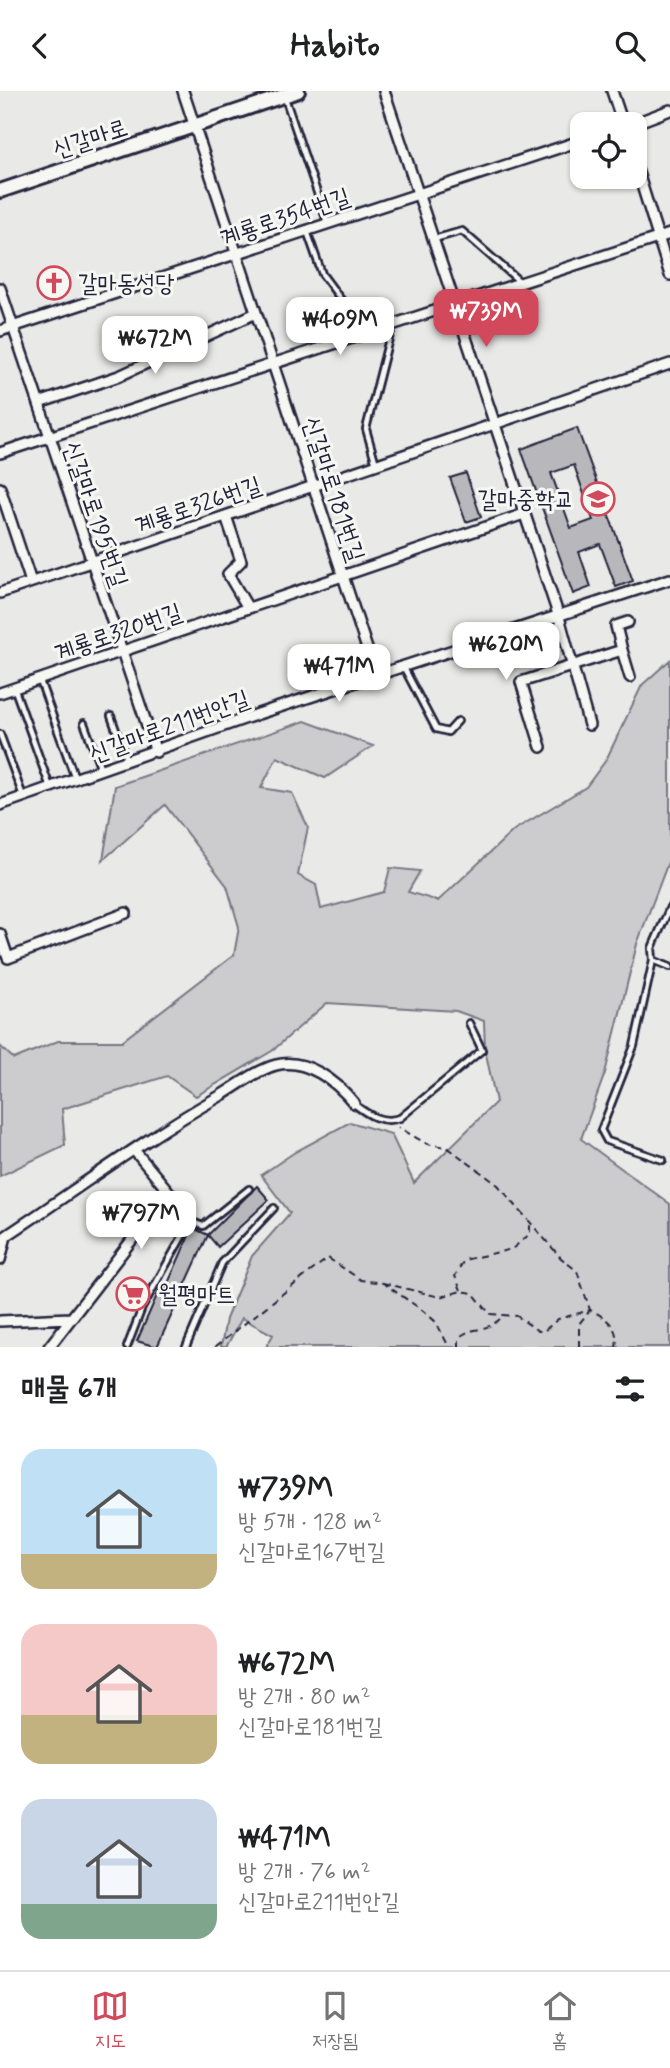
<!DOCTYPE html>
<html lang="ko">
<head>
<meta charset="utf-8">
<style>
  :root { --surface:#fff; --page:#f2f2f2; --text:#202124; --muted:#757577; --line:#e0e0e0; --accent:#d1495b }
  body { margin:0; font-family:Mynerve,"Poor Story",sans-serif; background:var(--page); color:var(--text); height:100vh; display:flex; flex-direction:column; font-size:26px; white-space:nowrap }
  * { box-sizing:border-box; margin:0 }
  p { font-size:23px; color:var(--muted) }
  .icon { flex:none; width:38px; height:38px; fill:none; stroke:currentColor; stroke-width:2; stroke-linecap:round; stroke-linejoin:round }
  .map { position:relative; height:1256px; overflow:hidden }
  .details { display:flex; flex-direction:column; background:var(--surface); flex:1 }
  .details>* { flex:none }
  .tools { position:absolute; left:570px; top:21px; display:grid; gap:14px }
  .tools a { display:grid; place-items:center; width:77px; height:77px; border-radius:14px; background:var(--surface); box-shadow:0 2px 5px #0004; font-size:35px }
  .price { position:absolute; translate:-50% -60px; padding:0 16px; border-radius:14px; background:#fff; color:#222; font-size:23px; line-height:46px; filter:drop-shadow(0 2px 4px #0008) }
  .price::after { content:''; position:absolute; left:50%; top:42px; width:21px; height:16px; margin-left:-10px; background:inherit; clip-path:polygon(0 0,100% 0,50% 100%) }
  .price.current { background:var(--accent); color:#fff }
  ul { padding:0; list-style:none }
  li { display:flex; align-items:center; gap:21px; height:175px; padding:0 21px }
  li span { display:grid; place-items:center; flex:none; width:196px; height:140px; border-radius:21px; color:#555 }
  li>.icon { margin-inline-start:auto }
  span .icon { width:84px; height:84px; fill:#fffc; stroke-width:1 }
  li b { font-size:30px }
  h2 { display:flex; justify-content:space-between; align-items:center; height:84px; padding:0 21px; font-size:30px }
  header { display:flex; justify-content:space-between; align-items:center; height:91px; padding:0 21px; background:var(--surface); font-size:32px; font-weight:700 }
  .tab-bar { display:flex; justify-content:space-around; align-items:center; height:98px; border-top:2px solid var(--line); background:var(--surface); font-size:19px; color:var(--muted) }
  .tab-bar a { display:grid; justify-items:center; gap:4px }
  .tab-bar .current { color:var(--accent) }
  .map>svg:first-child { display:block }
  .green { fill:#ccccce; stroke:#777784; stroke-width:2 }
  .building { fill:#b8b8bc; stroke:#22223b; stroke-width:2; fill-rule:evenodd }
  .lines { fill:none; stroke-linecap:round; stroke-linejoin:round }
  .lane-casing { stroke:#22223b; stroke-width:10 }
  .street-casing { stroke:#22223b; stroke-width:14 }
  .secondary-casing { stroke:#22223b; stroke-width:18 }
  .path { stroke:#22223b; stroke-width:2; stroke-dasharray:7 5; stroke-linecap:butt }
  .lane { stroke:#f6f6f2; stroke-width:4.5 }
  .street { stroke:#f6f6f2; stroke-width:9 }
  .secondary { stroke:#f6f6f2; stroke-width:12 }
  .labels { text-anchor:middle; stroke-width:6; stroke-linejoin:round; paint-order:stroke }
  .street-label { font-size:24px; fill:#22223b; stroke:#f6f6f2 }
  .poi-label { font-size:24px; fill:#22223b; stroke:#f6f6f2; text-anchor:start }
</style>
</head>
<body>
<header><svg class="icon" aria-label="back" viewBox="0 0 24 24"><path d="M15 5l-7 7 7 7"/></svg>Habito<svg class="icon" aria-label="search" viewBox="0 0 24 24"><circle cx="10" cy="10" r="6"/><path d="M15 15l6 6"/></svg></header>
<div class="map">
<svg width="670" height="1256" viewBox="0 0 670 1256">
  <rect width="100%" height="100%" fill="#e9e9e7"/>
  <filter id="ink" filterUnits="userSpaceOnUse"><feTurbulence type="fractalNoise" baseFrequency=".0143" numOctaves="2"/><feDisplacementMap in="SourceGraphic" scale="14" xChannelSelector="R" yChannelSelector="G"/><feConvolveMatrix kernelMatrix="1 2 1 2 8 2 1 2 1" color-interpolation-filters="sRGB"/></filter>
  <g filter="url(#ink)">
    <path class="green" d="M670,569V766L637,853L605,982L581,1048L670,1113V1256H266L273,1244L242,1227L226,1256H221L226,1228L252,1165L290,1122L261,1084L295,1061L350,1031L391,1043L414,1092L496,1011L485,958L484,930L456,920L327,912L272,960L196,1005L167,985L62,1018L65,1054L0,1085V955L14,968L58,950H122L234,864L239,836L227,795L165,714L103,769L115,695L305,630L373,655L325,687L277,666L261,697L292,702L308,736L298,784L316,794L321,818L384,801L390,777L420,780L408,801L438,810L514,739L586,696L606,669L642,594Z"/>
    <path class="building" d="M577,337L633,490L616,496L600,453L579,461L591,496L573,503L521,358ZM574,374L593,429L571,437L551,382Z
      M466,382L481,426L466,431L450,387Z
      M257,1095L269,1109L218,1156L208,1144L157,1256L137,1250L161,1195L166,1197L191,1140L195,1138L208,1144Z"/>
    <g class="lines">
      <defs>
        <path id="lane" d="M285,7L327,131
          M307,140L322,183L365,241
          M434,148L462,140L519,190
          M376,373L366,338L392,236
          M404,577L436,638L448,641L458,630
          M40,590L75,687
          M15,599L50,696
          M111,625L127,670
          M84,632L101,678
          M0,643L23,705
          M670,816L652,857L653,869L670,876
          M653,869L634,955L601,1039L607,1050L663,1069
          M354,1013C368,1024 382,1033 400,1027L482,959L469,932
          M127,1256L142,1217L187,1137L195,1132L203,1135L249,1098
          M186,1256L222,1172L274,1117"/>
        <path id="street" d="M183,0L376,585
          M384,0L559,526L589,634
          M612,0L623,33
          M633,33L670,19
          M635,72L670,184
          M0,197L156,661
          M0,240L583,49
          M39,312L119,285L256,222
          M0,362L670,143
          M0,397L31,491
          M226,425L241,470L228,483L248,517
          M0,502L670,273
          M622,559L630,586
          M0,602L524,423
          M541,656L521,591L622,559L616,535L628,531
          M0,714L258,623L670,488
          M0,843L8,867L126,822
          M0,1169L6,1145C77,1098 146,1047 220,1005C237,995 257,979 276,974C306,966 337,991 354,1012
          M0,1230L70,1227
          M49,1256L169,1101L134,1059"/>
        <path id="secondary" d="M0,100L298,0"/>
      </defs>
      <use href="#lane" class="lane-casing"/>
      <use href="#street" class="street-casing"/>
      <use href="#secondary" class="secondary-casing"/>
      <path class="path" d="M383,1192L440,1206L461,1200L473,1202L490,1223L517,1225L538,1240H544L558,1228L590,1219L577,1180L561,1167L498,1094L447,1056L427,1053L398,1036
        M461,1199L455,1185L464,1169L512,1158L530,1143V1130
        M215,1256L328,1167L361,1189L383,1192L422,1219L436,1231L449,1256
        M459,1256V1247C470,1235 484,1243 501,1227
        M579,1256V1233L590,1219C606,1226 620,1237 616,1256"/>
      <use href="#lane" class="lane"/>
      <use href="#street" class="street"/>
      <use href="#secondary" class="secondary"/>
    </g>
  </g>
  <defs>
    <symbol id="church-ring" viewBox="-11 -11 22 22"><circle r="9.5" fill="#f6f6f2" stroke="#d1495b" stroke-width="1.5"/><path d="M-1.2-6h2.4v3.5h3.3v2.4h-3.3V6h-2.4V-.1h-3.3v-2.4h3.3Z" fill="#d1495b"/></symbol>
    <symbol id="school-ring" viewBox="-11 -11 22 22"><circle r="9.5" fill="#f6f6f2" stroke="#d1495b" stroke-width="1.5"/><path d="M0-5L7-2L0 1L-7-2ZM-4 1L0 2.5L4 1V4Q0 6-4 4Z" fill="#d1495b"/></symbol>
    <symbol id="supermarket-ring" viewBox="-11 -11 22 22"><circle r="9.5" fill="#f6f6f2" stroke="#d1495b" stroke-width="1.5"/><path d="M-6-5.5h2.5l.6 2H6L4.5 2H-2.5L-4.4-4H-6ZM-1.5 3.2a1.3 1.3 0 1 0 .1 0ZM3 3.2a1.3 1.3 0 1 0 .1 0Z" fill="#d1495b"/></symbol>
  </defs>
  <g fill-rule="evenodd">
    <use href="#church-ring" x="35" y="173" width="38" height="38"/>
    <use href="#school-ring" x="579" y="389" width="38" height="38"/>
    <use href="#supermarket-ring" x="114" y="1184" width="38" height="38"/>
  </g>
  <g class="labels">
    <g class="street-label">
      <text transform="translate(90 47) rotate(-18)" y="8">신갈마로</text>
      <text transform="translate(285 126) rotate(-19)" y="8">계룡로354번길</text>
      <text transform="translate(334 398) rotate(72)" y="8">신갈마로181번길</text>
      <text transform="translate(198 414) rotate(-19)" y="8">계룡로326번길</text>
      <text transform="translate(96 423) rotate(71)" y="8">신갈마로195번길</text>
      <text transform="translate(118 541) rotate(-19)" y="8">계룡로320번길</text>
      <text transform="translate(169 635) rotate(-20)" y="8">신갈마로211번안길</text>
    </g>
    <g class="poi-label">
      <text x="78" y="200">갈마동성당</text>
      <text x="574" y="416" text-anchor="end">갈마중학교</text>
      <text x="158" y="1211">월평마트</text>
    </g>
  </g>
</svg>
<div class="tools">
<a><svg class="icon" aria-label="locate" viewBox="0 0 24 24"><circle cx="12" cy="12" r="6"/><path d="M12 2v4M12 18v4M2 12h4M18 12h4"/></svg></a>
</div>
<b class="price current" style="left:486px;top:258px">₩739M</b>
<b class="price" style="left:340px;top:266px">₩409M</b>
<b class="price" style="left:155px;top:285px">₩672M</b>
<b class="price" style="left:506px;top:591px">₩620M</b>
<b class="price" style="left:339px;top:613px">₩471M</b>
<b class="price" style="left:141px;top:1160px">₩797M</b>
</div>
<section class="details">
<h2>매물 6개<svg class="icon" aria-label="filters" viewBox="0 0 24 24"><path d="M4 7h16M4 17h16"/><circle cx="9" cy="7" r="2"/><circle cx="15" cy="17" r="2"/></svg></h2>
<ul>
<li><span style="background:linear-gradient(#bfe0f5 75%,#c2b280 0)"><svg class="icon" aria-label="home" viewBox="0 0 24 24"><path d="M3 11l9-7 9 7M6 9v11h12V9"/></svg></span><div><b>₩739M</b><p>방 5개 · 128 m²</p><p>신갈마로167번길</p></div></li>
<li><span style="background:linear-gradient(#f6c9c9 65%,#c2b280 0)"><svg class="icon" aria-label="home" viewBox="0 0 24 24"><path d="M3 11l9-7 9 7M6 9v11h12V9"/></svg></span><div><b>₩672M</b><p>방 2개 · 80 m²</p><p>신갈마로181번길</p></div></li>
<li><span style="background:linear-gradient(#c9d6e8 75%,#7fa58c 0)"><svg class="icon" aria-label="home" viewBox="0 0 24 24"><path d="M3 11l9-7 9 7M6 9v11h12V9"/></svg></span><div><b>₩471M</b><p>방 2개 · 76 m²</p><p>신갈마로211번안길</p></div></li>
</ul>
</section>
<nav class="tab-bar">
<a class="current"><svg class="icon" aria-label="map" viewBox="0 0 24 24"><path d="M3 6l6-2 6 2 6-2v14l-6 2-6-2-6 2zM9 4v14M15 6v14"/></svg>지도</a>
<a><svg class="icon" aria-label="saved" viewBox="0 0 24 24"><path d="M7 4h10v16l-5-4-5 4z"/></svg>저장됨</a>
<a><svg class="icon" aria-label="home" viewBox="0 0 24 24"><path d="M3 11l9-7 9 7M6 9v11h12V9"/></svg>홈</a>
</nav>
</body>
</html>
